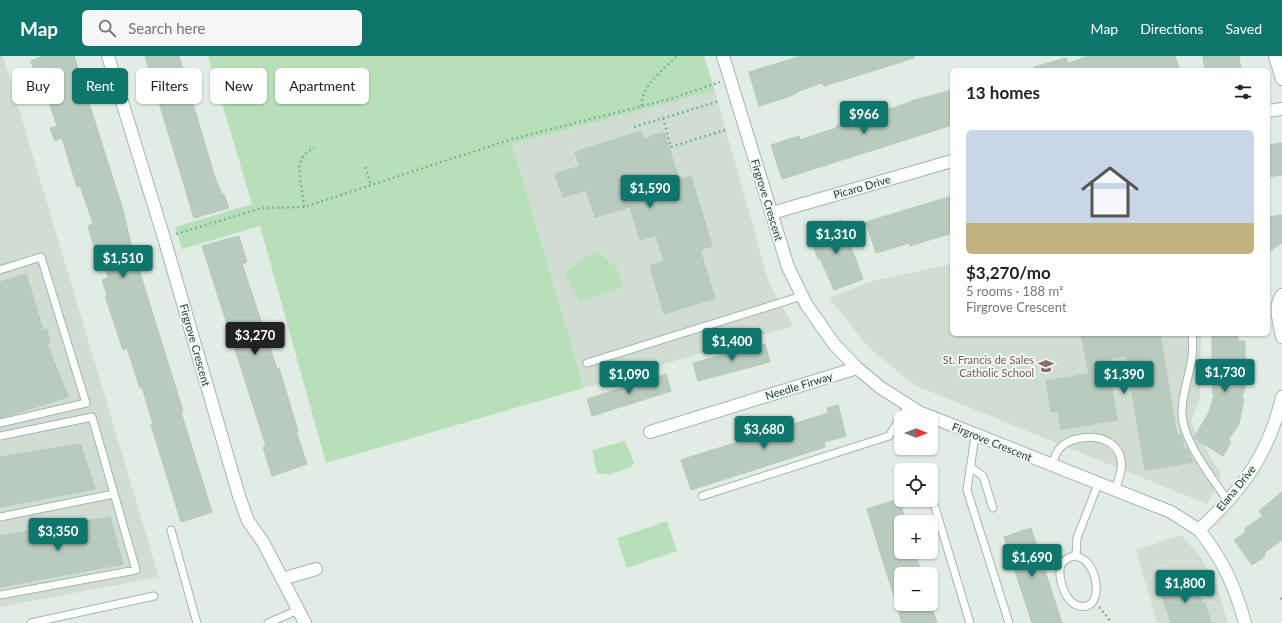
<!DOCTYPE html>
<html lang="en">
<head>
<meta charset="utf-8">
<style>
  :root { --surface:#fff; --page:#f6f6f6; --text:#222; --muted:#767676; --line:#e0e0e0; --accent:#0f766e }
  body { margin:0; font-family:Lato,sans-serif; background:var(--page); color:var(--text); height:100vh; display:flex; flex-direction:column; font-size:15px; white-space:nowrap }
  * { box-sizing:border-box; margin:0 }
  p { font-size:13px; color:var(--muted) }
  .icon { flex:none; width:22px; height:22px; fill:none; stroke:currentColor; stroke-width:2; stroke-linecap:round; stroke-linejoin:round }
  .map { position:relative; flex:1; overflow:hidden }
  .side { position:absolute; left:950px; top:12px; width:320px; height:268px; display:flex; flex-direction:column; background:var(--surface); border-radius:6px; box-shadow:0 1px 3px #0004 }
  .side>* { flex:none }
  .hud { position:absolute; left:12px; top:12px; width:380px; height:36px; display:flex; gap:8px }
  .needle { width:26px; rotate:90deg }
  .buttons { position:absolute; left:894px; top:355px; display:grid; gap:8px }
  .buttons a { display:grid; place-items:center; width:44px; height:44px; border-radius:6px; background:var(--surface); box-shadow:0 1px 3px #0004; font-size:20px }
  .price { position:absolute; translate:-50% -34px; padding:0 9px; border-radius:4px; background:var(--accent); color:#fff; font-size:13px; line-height:26px; filter:drop-shadow(0 1px 2px #0008) }
  .price::after { content:''; position:absolute; left:50%; top:24px; width:12px; height:9px; margin-left:-6px; background:inherit; clip-path:polygon(0 0,100% 0,50% 100%) }
  .price.current { background:#222; color:#fff }
  ul { padding:0; list-style:none }
  li { display:grid; align-content:center; gap:8px; height:212px; padding:0 16px }
  li+li { border-top:1px solid var(--line) }
  li span { display:grid; place-items:center; height:124px; border-radius:6px; color:#555 }
  li>.icon { margin-inline-start:auto }
  span .icon { width:72px; height:72px; fill:#fffc; stroke-width:1 }
  li b { font-size:17px }
  h2 { display:flex; justify-content:space-between; align-items:center; height:48px; padding:0 16px; font-size:17px }
  .tag { padding:0 14px; border-radius:6px; background:var(--surface); box-shadow:0 1px 3px #0004; font-size:14px; line-height:36px }
  .tag.current { background:var(--accent); color:#fff }
  header { display:flex; align-items:center; gap:24px; box-sizing:border-box; height:56px; padding:0 20px; background:var(--accent); color:#fff }
  header strong { font-size:19px }
  nav { display:flex; gap:22px; margin-inline-start:auto; font-size:14px }
  .search { width:280px; height:36px; background:var(--page); display:flex; align-items:center; gap:10px; box-sizing:border-box; padding:0 14px; border-radius:6px; color:var(--muted); font-size:15px }
  .map>svg:first-child { display:block }
  .built { fill:#cfddd3 }
  .green { fill:#b8e0b8 }
  .building { fill:#b9cbbf; stroke:#b3c7b9 }
  .lines { fill:none; stroke-linecap:round; stroke-linejoin:round }
  .lane-casing { stroke:#a3b5aa; stroke-width:9 }
  .street-casing { stroke:#a3b5aa; stroke-width:14 }
  .secondary-casing { stroke:#a1bdac; stroke-width:14 }
  .path { stroke:#7eb495; stroke-width:2.5; stroke-dasharray:2 3; stroke-linecap:butt }
  .lane { stroke:#fff; stroke-width:7 }
  .street { stroke:#fff; stroke-width:12 }
  .secondary { stroke:#fff; stroke-width:12 }
  .labels { text-anchor:middle; stroke-width:4; stroke-linejoin:round; paint-order:stroke }
  .street-label { font-size:11px; fill:#203f2e; stroke:#f2f9f4 }
  .education-label { font-size:11px; fill:#785e54; stroke:#f2f9f4; text-anchor:end }
</style>
</head>
<body>
<header>
<strong>Map</strong>
<div class="search"><svg class="icon" aria-label="search" viewBox="0 0 24 24"><circle cx="10" cy="10" r="6"/><path d="M15 15l6 6"/></svg>Search here</div>
<nav><a>Map</a><a>Directions</a><a>Saved</a></nav>
</header>
<div class="map">
<svg width="1282" height="567" viewBox="0 0 1282 567">
  <rect width="100%" height="100%" fill="#e1ede4"/>
  <path class="built" d="M0,0H3L159,521L0,551Z
    M715,35L769,227L793,270L584,332L512,88Z
    M952,208V278H1201L1200,341L1191,367L1221,419L1207,448L914,329L869,292L829,242L872,225Z
    M1181,479L1200,500L1216,527L1228,567H1157L1136,494Z"/>
  <path class="green" d="M208,0H704L715,35L512,88L584,332L326,407L260,170L182,193L175,171L252,148Z
    M597,195L617,212L623,231L580,245L569,226L565,215Z
    M625,385L634,406L631,411L609,419L597,417L592,394Z
    M667,465L677,495L627,512L617,482Z"/>
  <path class="building" d="M43,0H74L123,154L131,188L183,355L181,356L212,456L181,466L151,369L153,368L142,331L140,332L127,292L123,294L105,240L107,239L102,224L108,222L101,196L96,198L88,170L93,167L80,130L77,131L62,82L55,85L50,72L57,70L44,30L42,24L38,25L31,5Z
    M145,0H179L216,125L222,138H224L229,152L194,162Z
    M801,0H914V2L824,30L822,27L796,36L797,37L785,42L759,50L749,16Z
    M1089,0H1175L1180,14H1034V11L1066,2L1068,7Z
    M1203,0H1239L1241,14H1205Z
    M952,34V69L782,123L771,89L799,80L800,84L836,72V70L911,46V45Z
    M641,75L644,83L664,76L679,124L691,120L712,190L700,194L715,242L664,258L650,210L664,205L656,179L640,184L630,151L595,161L586,134L563,141L555,118L580,110L575,96Z
    M1282,87V119L1268,121V89Z
    M952,140V177L910,190L909,187L876,197L866,166Z
    M1282,159V187L1268,196V161Z
    M841,164L863,223L834,234L820,202L818,203L808,176Z
    M239,180L247,206L242,208L277,313L279,312L298,375H296L307,408L272,420L263,391L266,390L202,190Z
    M26,218L43,274L47,273L50,287L47,288L68,341L0,362V226Z
    M1081,278H1160L1177,379L1181,378L1185,396L1187,392L1193,406L1145,414L1126,300L1107,303L1117,364L1061,373L1058,355L1051,356L1046,325L1089,318Z
    M1212,278H1238V285H1245V331L1242,342L1244,343L1239,368L1228,384L1231,386L1223,400L1194,382L1210,354L1214,338L1212,337L1216,316H1212Z
    M765,288L770,306L698,325L693,307Z
    M666,318L671,335L592,360L587,343Z
    M838,349L846,380L824,386L825,391L691,434L681,404L828,357L827,352Z
    M80,388L95,433L0,451V401Z
    M1282,436V484L1264,497L1265,500L1252,509L1234,484L1246,476L1244,473L1263,460L1259,455Z
    M899,443L906,466H901V496H915L922,518H901V548H931L937,567H902L867,453Z
    M110,461L123,508L0,531V480Z
    M1031,472L1062,567H1032L1004,481Z
    M1192,523L1196,535L1198,534L1202,547H1205L1211,567H1171L1160,532Z"/>
  <g class="lines">
    <defs>
      <path id="lane" d="M0,214L41,201L86,347L0,367
        M1192,278C1196,308 1183,327 1182,354C1180,382 1212,421 1227,444
        M587,307L802,240
        M0,380L92,361L136,514L0,539
        M975,380L967,434L1009,567
        M1051,410C1054,404 1056,395 1061,391C1077,376 1117,377 1121,404C1123,414 1118,425 1115,434
        M970,411L983,420L993,452
        M931,438L970,567
        M702,440L889,380L908,350
        M0,461L114,438
        M171,474L197,567
        M1073,500C1096,500 1103,542 1089,549C1069,558 1056,524 1061,509C1063,504 1068,502 1073,500Z
        M1076,500L1077,482L1098,428
        M31,567L154,540
        M268,567L298,554"/>
      <path id="street" d="M108,0L164,182L239,440L248,465L263,486L305,567
        M723,0L788,211L806,248L834,288L857,312L881,332L919,356L1171,456L1199,474
        M1275,0L1282,23
        M1268,55L1282,53
        M772,157L952,105
        M650,376L857,312
        M282,523L316,513"/>
      <path id="secondary" d="M1282,239C1273,251 1280,267 1282,281
        M1245,567C1235,530 1223,504 1199,474C1242,434 1269,398 1282,341"/>
    </defs>
    <use href="#lane" class="lane-casing"/>
    <use href="#street" class="street-casing"/>
    <use href="#secondary" class="secondary-casing"/>
    <path class="path" d="M642,50C640,30 665,13 677,0
      M663,62L671,91L728,73
      M634,71L720,45
      M365,111L371,129
      M304,151L299,112L303,100L314,91
      M176,178L262,152L304,151L512,83L670,43L720,26
      M1280,543L1282,542
      M1099,551L1112,567"/>
    <use href="#lane" class="lane"/>
    <use href="#street" class="street"/>
    <use href="#secondary" class="secondary"/>
  </g>
  <defs>
    <symbol id="school-bare" viewBox="-9 -9 18 18"><path d="M0-5L7-2L0 1L-7-2ZM-4 1L0 2.5L4 1V4Q0 6-4 4Z" fill="#8d6e63" stroke="#f2f9f4" stroke-width="2.5" paint-order="stroke"/></symbol>
  </defs>
  <g fill-rule="evenodd">
    <use href="#school-bare" x="1035" y="299" width="22" height="22"/>
  </g>
  <g class="labels">
    <g class="street-label">
      <text transform="translate(862 131) rotate(-16)" y="4">Picaro Drive</text>
      <text transform="translate(767 144) rotate(73)" y="4">Firgrove Crescent</text>
      <text transform="translate(195 289) rotate(74)" y="4">Firgrove Crescent</text>
      <text transform="translate(799 330) rotate(-17)" y="4">Needle Firway</text>
      <text transform="translate(992 386) rotate(22)" y="4">Firgrove Crescent</text>
      <text transform="translate(1236 432) rotate(-51)" y="4">Elana Drive</text>
    </g>
    <g class="education-label">
      <text x="1034" y="308">St. Francis de Sales<tspan x="1034" dy="13">Catholic School</tspan></text>
    </g>
  </g>
</svg>
<div class="buttons">
<a><svg class="needle" viewBox="-14 -14 28 28"><path d="M0-13l5 13h-10z" fill="#e53935"/><path d="M0 13l5-13h-10z" fill="#767676"/></svg></a>
<a><svg class="icon" aria-label="locate" viewBox="0 0 24 24"><circle cx="12" cy="12" r="6"/><path d="M12 2v4M12 18v4M2 12h4M18 12h4"/></svg></a>
<a>+</a>
<a>−</a>
</div>
<b class="price" style="left:864px;top:79px">$966</b>
<b class="price" style="left:650px;top:153px">$1,590</b>
<b class="price" style="left:836px;top:199px">$1,310</b>
<b class="price" style="left:123px;top:223px">$1,510</b>
<b class="price current" style="left:255px;top:300px">$3,270</b>
<b class="price" style="left:732px;top:306px">$1,400</b>
<b class="price" style="left:1225px;top:337px">$1,730</b>
<b class="price" style="left:629px;top:339px">$1,090</b>
<b class="price" style="left:1124px;top:339px">$1,390</b>
<b class="price" style="left:764px;top:394px">$3,680</b>
<b class="price" style="left:58px;top:496px">$3,350</b>
<b class="price" style="left:1032px;top:522px">$1,690</b>
<b class="price" style="left:1185px;top:548px">$1,800</b>
<div class="hud">
<a class="tag">Buy</a>
<a class="tag current">Rent</a>
<a class="tag">Filters</a>
<a class="tag">New</a>
<a class="tag">Apartment</a>
</div>
<section class="side">
<h2>13 homes<svg class="icon" aria-label="filters" viewBox="0 0 24 24"><path d="M4 7h16M4 17h16"/><circle cx="9" cy="7" r="2"/><circle cx="15" cy="17" r="2"/></svg></h2>
<ul>
<li><span style="background:linear-gradient(#c9d6e8 75%,#c2b280 0)"><svg class="icon" aria-label="home" viewBox="0 0 24 24"><path d="M3 11l9-7 9 7M6 9v11h12V9"/></svg></span><div><b>$3,270/mo</b><p>5 rooms · 188 m²</p><p>Firgrove Crescent</p></div></li>
</ul>
</section>
</div>
</body>
</html>
